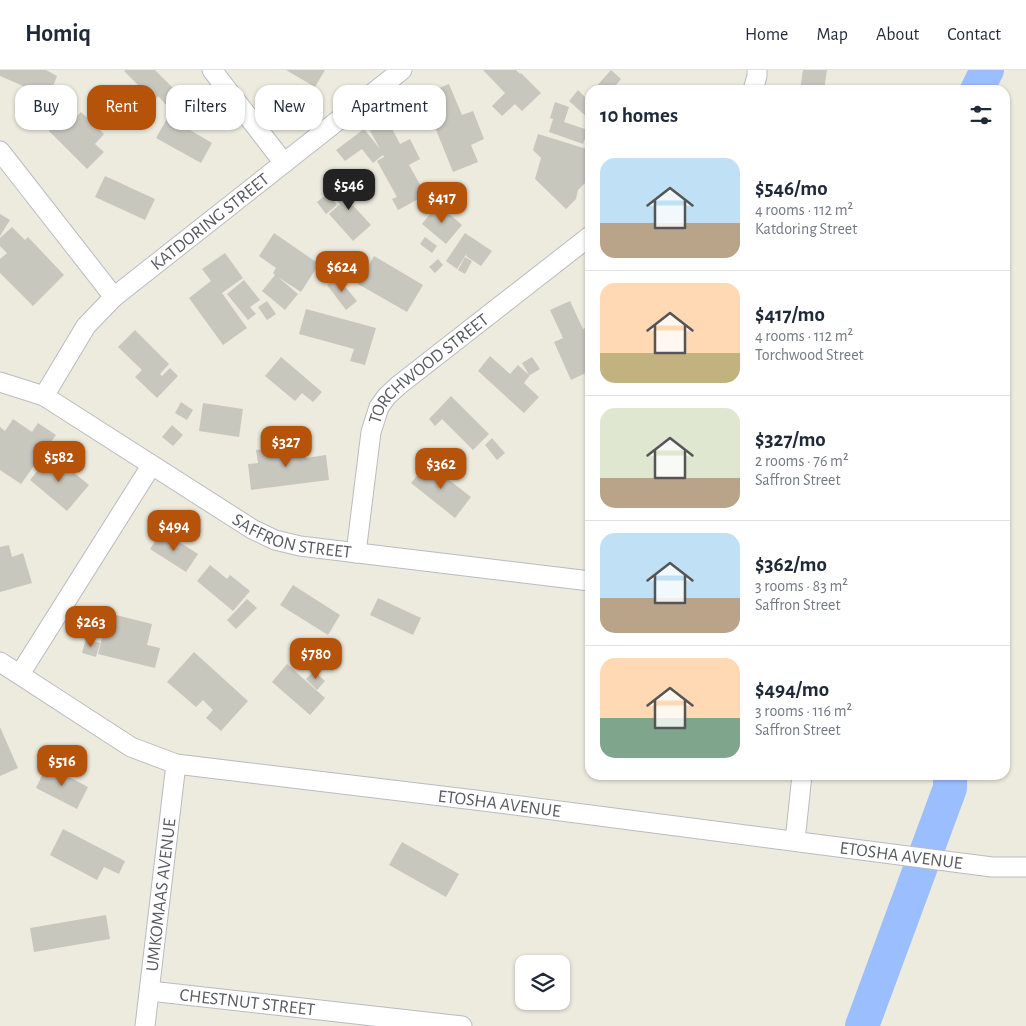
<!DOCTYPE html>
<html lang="en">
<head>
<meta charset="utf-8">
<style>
  :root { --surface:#fff; --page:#f6f6f7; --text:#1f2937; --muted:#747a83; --line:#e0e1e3; --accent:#b45309 }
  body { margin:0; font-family:"Alegreya Sans",sans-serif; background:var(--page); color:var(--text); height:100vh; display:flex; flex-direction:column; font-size:19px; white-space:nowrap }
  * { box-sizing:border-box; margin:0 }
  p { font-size:16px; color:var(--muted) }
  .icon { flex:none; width:28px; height:28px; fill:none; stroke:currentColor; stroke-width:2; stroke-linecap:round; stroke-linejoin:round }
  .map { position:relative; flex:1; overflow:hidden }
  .panel { position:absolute; left:585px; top:15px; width:425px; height:695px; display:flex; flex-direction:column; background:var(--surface); border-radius:15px; box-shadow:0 1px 4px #0004 }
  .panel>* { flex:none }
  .top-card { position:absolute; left:15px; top:15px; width:475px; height:45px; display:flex; gap:10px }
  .controls { position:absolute; left:515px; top:885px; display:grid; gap:10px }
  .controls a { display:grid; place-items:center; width:55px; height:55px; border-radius:10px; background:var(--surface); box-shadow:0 1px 4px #0004; font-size:25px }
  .price { position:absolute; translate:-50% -42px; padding:0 11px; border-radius:10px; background:var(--accent); color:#fff; font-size:16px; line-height:32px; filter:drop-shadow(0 1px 2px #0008) }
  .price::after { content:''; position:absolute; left:50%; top:30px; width:15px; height:11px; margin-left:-8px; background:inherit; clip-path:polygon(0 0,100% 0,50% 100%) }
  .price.active { background:#222; color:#fff }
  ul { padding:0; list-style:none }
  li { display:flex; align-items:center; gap:15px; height:125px; padding:0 15px }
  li+li { border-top:1px solid var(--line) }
  li span { display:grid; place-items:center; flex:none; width:140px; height:100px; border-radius:15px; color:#555 }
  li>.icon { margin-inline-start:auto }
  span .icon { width:60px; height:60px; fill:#fffc; stroke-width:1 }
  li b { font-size:21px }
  h2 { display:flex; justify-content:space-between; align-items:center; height:60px; padding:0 15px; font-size:21px }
  .tag { padding:0 18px; border-radius:15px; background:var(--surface); box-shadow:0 1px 4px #0004; font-size:18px; line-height:45px }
  .tag.active { background:var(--accent); color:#fff }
  header { display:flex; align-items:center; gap:30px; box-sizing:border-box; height:70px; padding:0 25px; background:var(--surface); border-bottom:1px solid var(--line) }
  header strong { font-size:24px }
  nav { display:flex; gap:28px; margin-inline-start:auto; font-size:18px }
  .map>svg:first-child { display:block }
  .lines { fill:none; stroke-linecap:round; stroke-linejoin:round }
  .river { stroke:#9bbeff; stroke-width:34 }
  .building { fill:#c8c7be }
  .street-casing { stroke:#babbc1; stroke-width:21 }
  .street { stroke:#fff; stroke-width:19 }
  .labels { text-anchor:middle; stroke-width:5; stroke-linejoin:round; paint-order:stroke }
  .street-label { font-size:18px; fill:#585a60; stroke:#fff }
</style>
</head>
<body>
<header>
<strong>Homiq</strong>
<nav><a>Home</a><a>Map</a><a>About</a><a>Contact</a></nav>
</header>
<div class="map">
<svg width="1026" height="956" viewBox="0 0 1026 956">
  <rect width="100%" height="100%" fill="#ecebde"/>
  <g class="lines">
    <path class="river" d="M977,20L987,0
      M862,956L950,718V705"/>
  </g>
  <path class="building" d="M0,0H46L57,6L49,27L0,6Z
    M126,0H155L180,25L168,37L158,26L154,31L124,1Z
    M286,0H325L315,17Z
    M483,0H516L520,4L521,3L541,23L522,41L515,34L502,46L492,36L505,23Z
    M611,0L621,9L613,19L614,20H593Z
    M803,0H827L824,20H800Z
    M449,14L462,45L473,41L484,69L471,75L478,92L453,102L422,25Z
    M578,20L586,28L590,24V46L588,48L569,31Z
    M555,32L569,37L564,52L588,60L583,74L549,62L553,49L550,48Z
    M81,42L104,64L95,74L104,82L87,99L49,61L66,43L73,50Z
    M168,47L212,73L201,93L156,68Z
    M386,47L400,74L410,69L420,89L409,95L426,125L398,140L392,129L397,127L377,91L384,87L383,85L373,93L362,79L345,91L336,80L364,59L380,79L368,57Z
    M538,64L590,80V108L578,120L576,129L566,139L535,109L541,88L533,80Z
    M105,106L155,129L145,150L95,127Z
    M350,108L360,119L348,130L371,155L353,171L329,144L340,134L331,124Z
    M328,123L337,135L326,144L317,132Z
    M438,134L462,155L446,174L422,154Z
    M0,144L10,150L0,166Z
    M12,157L25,170L28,167L64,205L33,236L0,203V189L7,183L0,176V168Z
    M274,163L319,194L301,222L278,207L298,224L285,240L262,221L275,205L273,203L276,198L259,186Z
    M465,163L492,181L481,196L466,186L467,183L457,199L446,191Z
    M425,167L437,176L432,183L420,174Z
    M225,183L243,208L222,223L247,258L223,275L189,228L211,211L202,199Z
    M374,186L423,215L407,242L358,214Z
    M465,187L472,191L465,204L458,200Z
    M438,189L443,195L435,203L429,197Z
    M337,207L357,231L346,240L327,215Z
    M244,210L260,230L250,237L256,244L248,250L227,224Z
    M267,231L276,244L267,250L258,237Z
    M570,231L583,259L590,256V279L587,281L590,287V301L571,310L554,272L563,268L550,240Z
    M306,239L376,258L365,295L350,291L354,279L299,264Z
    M135,260L169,294L160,304L162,306L170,298L178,306L157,328L135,307L142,300L118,277Z
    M490,286L510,304L518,295L529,305L522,293L532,287L540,299L530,305L524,313L539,327L524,343L478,301Z
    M281,287L322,322L313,332L302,323L295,331L265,306Z
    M451,326L489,364L473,380L442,349L435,356L429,349Z
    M181,332L193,340L187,350L175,343Z
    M203,333L243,339L239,367L199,361Z
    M13,349L32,362L38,353L56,365L21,414L0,400V357L5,361Z
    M172,355L183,365L173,376L162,367Z
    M492,368L505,383L497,390L485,375Z
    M304,374L306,388L326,385L329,410L251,420L248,394L258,393L256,380Z
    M51,384L89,415L67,441L30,410Z
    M427,393L471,427L455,448L411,413Z
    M162,461L198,484L186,502L150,479Z
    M9,475L12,487L23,483L32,513L0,522V477Z
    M210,495L227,509L230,505L250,521L233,541L197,511Z
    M293,515L340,545L328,565L280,535Z
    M378,528L421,548L413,565L370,545Z
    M247,529L257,538L236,559L227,550Z
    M108,543L152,554L147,575L160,578L155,598L98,584Z
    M86,569L100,573L96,587L82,583Z
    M194,582L248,631L221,661L206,648L213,640L203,630L196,637L167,612Z
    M287,594L325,628L310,645L272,612Z
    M314,601L325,611L317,620L306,609Z
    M0,657L18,698L0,706Z
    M47,695L88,717L77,739L36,718Z
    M63,759L125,791L119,804L104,797L97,810L50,785Z
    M402,772L459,804L446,827L389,795Z
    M106,845L110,869L34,882L30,858Z"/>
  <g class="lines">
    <defs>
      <g id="street">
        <path d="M212,0L284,93"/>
        <path d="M753,20L757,6V0"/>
        <path d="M0,81L114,227"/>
        <path id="s1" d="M0,312L44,326L252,459L275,470L300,476L590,511"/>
        <path id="s2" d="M44,326L86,256L114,227L402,0"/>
        <path id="s3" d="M356,483L371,362L379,337L387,326L399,315L590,166"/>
        <path id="s4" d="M0,592L131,677L176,694L475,730L992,797H1026"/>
        <path d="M20,604L151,396"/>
        <path d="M795,771L802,705"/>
        <path id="s5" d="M150,921L462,956"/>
        <path id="s6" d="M145,956L176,694"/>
      </g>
    </defs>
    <use href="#street" class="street-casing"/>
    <use href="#street" class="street"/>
  </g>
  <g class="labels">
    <g class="street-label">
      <text dy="6" stroke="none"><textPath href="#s2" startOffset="244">KATDORING STREET</textPath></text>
      <text dy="6" stroke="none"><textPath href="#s3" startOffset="210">TORCHWOOD STREET</textPath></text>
      <text dy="6" stroke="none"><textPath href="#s1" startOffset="334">SAFFRON STREET</textPath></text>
      <text dy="6" stroke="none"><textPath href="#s4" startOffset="530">ETOSHA AVENUE</textPath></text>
      <text dy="6" stroke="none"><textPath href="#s4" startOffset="935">ETOSHA AVENUE</textPath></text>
      <text dy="6" stroke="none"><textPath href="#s6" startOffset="132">UMKOMAAS AVENUE</textPath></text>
      <text dy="6" stroke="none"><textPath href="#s5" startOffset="98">CHESTNUT STREET</textPath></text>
    </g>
  </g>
</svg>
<div class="controls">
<a><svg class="icon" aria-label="layers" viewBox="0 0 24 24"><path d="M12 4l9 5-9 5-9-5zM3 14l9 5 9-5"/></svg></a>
</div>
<b class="price active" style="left:349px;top:141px">$546</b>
<b class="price" style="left:442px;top:154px">$417</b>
<b class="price" style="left:342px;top:223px">$624</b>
<b class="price" style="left:286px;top:398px">$327</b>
<b class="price" style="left:59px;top:413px">$582</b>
<b class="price" style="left:441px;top:420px">$362</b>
<b class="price" style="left:174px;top:482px">$494</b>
<b class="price" style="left:91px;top:578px">$263</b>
<b class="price" style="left:316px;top:610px">$780</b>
<b class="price" style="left:62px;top:717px">$516</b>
<div class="top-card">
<a class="tag">Buy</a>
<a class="tag active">Rent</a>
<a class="tag">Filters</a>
<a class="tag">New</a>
<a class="tag">Apartment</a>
</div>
<section class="panel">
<h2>10 homes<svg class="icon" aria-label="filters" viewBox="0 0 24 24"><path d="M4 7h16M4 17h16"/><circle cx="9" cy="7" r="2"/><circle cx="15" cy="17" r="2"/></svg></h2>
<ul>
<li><span style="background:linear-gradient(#bfe0f5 65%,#b9a48a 0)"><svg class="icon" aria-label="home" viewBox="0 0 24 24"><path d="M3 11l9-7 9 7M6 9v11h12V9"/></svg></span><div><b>$546/mo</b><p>4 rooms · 112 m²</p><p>Katdoring Street</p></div></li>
<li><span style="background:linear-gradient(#ffd9b3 70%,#c2b280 0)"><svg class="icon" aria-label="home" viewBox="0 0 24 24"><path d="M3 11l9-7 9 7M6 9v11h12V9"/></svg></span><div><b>$417/mo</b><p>4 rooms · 112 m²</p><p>Torchwood Street</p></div></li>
<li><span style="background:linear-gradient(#dfe7d0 70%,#b9a48a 0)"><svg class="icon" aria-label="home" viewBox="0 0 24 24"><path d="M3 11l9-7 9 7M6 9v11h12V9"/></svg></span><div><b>$327/mo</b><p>2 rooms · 76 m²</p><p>Saffron Street</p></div></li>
<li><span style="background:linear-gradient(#bfe0f5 65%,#b9a48a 0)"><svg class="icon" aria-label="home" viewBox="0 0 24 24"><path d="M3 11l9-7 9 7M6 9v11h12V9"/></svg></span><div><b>$362/mo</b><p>3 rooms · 83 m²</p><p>Saffron Street</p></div></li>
<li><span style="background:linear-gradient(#ffd9b3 60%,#7fa58c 0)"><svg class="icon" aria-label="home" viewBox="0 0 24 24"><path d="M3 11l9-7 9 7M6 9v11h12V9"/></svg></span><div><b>$494/mo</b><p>3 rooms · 116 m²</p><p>Saffron Street</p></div></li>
</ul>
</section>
</div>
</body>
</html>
